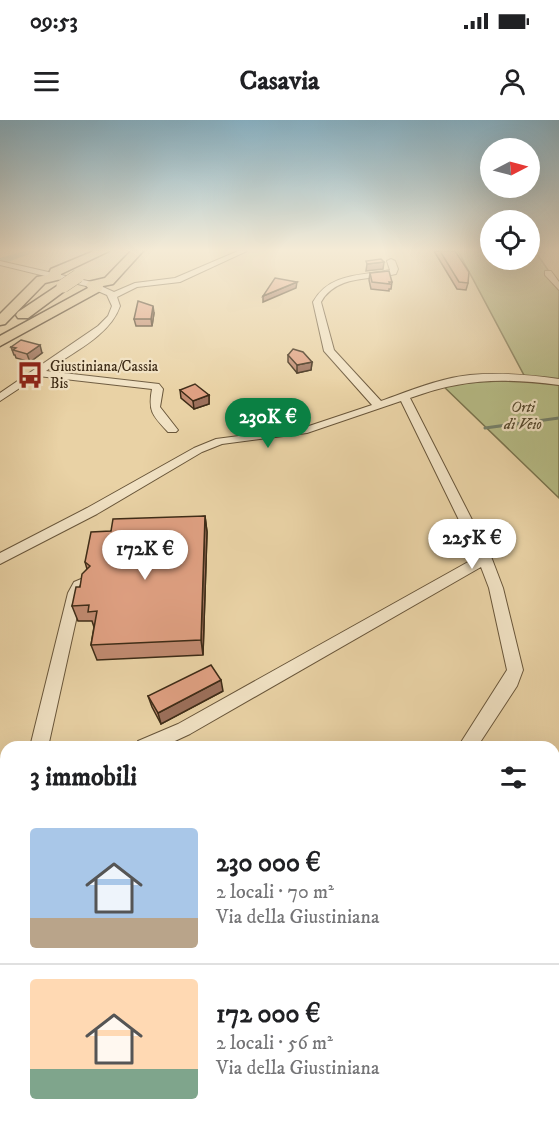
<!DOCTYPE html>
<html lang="it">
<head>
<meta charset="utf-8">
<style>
  :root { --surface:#fff; --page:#f2f2f2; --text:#202124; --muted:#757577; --line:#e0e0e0; --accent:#0b8043 }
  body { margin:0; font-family:"IM FELL DW Pica",serif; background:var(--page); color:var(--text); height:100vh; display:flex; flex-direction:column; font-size:22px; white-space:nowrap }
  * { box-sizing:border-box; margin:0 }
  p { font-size:20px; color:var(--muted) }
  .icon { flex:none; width:33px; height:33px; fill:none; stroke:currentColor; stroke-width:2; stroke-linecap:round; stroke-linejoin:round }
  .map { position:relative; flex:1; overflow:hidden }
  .drawer { position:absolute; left:0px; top:621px; width:560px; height:384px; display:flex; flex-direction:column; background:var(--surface); border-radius:18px 18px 0 0; box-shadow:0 6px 24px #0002 }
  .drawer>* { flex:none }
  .needle { width:39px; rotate:84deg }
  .buttons { position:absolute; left:480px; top:18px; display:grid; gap:12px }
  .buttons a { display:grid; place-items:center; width:60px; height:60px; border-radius:50%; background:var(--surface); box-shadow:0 6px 24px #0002; font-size:30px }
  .price { position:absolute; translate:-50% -51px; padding:0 14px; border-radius:21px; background:#fff; color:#222; font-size:20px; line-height:39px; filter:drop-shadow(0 2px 3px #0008) }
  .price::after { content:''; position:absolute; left:50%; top:36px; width:18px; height:14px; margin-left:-9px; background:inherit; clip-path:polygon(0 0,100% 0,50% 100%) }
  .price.selected { background:var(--accent); color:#fff }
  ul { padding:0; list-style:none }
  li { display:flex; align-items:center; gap:18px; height:150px; padding:0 30px }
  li+li { border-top:2px solid var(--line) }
  li span { display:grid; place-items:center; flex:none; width:168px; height:120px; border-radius:6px; color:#555 }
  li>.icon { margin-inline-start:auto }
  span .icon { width:72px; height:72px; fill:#fffc; stroke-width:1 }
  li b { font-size:26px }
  h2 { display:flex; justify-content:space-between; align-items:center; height:72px; padding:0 30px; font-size:26px }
  .status { display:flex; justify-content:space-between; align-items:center; height:42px; padding:0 30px; background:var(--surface); direction:ltr }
  .status svg { height:16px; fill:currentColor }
  header { display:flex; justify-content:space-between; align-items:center; height:78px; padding:0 30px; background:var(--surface); font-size:27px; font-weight:800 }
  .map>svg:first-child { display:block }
  .green { fill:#b6bc86; stroke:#7a744e; stroke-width:1.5 }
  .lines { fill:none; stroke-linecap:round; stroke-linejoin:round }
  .stream { stroke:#75806a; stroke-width:3 }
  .river { fill:#99b8a2; fill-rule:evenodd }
  .minor-casing { stroke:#69563a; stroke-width:2 }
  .highway-casing { stroke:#3e2c17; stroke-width:3 }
  .minor { fill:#f1e2c4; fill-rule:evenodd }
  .highway { fill:#e9d2a5; fill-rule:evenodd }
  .highway-bridge-casing { stroke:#3e2c17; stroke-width:14; stroke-linecap:butt }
  .highway-bridge { stroke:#e9d2a5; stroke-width:13 }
  .wall { fill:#c08a70; stroke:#3e2c17; stroke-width:1.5 }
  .shaded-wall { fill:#9c705b; stroke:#3e2c17; stroke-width:1.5 }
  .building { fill:#dfa082; stroke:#3e2c17; stroke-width:1.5 }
  .labels { text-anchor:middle; stroke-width:4.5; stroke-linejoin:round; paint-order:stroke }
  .far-poi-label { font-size:15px; fill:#3e2c17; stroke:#f1e2c4; text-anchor:start }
  .far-park-label { font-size:15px; font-style:italic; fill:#56492d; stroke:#f1e2c4 }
</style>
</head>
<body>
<div class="status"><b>09:53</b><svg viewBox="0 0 49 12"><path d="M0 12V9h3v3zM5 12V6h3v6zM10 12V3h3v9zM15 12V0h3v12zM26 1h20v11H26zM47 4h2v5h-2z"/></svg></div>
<header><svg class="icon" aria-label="menu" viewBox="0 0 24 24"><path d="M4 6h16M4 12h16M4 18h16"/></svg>Casavia<svg class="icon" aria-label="person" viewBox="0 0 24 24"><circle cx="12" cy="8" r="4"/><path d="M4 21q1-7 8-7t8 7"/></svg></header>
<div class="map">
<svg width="559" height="1005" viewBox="0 0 559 1005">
  <rect width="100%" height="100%" fill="#e9d2a5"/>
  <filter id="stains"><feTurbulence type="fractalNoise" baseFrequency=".00333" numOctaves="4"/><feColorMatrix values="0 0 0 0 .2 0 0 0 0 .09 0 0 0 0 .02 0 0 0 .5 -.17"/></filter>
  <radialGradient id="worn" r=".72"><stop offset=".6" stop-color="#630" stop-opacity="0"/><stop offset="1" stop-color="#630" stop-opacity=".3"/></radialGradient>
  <path class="green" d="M458,131H490V140H530V131H535L559,166V261L525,257Z
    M522,260L559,265V378L441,264Z"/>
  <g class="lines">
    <path class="stream" d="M485,308L559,298"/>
    <path class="river" d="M23,131H37L0,145V138Z"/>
    <defs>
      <path id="minor" d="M238,131H247L180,162L137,167L117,177L120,186C110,216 70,234 46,251L159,264L163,269L160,287L178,310L176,312H168C152,295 148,291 152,269L38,256L0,281V273L98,206L108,196L112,186L107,175L86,166L0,145V141L92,162L114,172L135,163L175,158Z
        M391,139L395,141L398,149L396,154C370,160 336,155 321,182L334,230L381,281C409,271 440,258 470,255C500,252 530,255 559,259V265C502,258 465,258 410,278L492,439L503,468L523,550L517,566L477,627H458L507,550L489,468L481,447L190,614L162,627H135L138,621L178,604L477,437L401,281L307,313L222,324L202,332L97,394L0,444V433L87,388L194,328L216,319L306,307L372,285L324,231L313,182C329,153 360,156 390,150L387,141Z
        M545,151H551L559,162V170L545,155Z
        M86,457L93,462L82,473L48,627H30L68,473L74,462Z
        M452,999H478L479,1005H453Z"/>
      <path id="highway" d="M94,131H109L61,154V159L45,163L5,204L0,205V194L37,157L48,155L51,149Z
        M131,131H143L113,164L103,166L102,170L0,226V216L88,168L86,165L88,162L105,158Z
        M63,162L69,166L67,169L28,198H18L16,195L18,192Z"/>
    </defs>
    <use href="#minor" class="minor-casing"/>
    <use href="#highway" class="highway-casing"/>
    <use href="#minor" class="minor"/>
    <use href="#highway" class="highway"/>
    <defs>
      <path id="highway-bridge" d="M63,166L78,156"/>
    </defs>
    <use href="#highway-bridge" class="highway-bridge-casing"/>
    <use href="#highway-bridge" class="highway-bridge"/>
  </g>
  <path class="wall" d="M434,131H455L468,163L466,170L457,169Z
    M370,153L392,162L391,169H389V171L371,169L369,160Z
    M154,193L152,206H136L134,199Z
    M11,227L42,233L30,242L16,238L15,235H14Z
    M288,235L312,242L311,250L297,253L288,242Z
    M180,270L209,275V284L194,289L181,278Z
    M205,396L207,412L203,535L97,540L91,525L94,507L92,501H78L72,486L87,449L85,442L111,411Z
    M223,571L161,604L152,587L148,576Z"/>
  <path class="shaded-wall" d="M384,142L383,149L366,151L367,144Z
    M297,162L296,168L263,182V176Z
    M153,186L154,193L152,206L151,199Z
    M40,225L42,233L30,242L27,234Z
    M312,242L311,250L297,253V245Z
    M209,275V284L194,289L193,281Z
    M205,396L207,412L203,535L201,520Z
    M221,560L223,571L161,604L158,593Z"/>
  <path class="building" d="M440,131H455L469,152L468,163L459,162Z
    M381,139L384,142L367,144L366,141Z
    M389,151L392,162H389L390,164L372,162L370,153Z
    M275,158L297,162L263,176Z
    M138,181L153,186L151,199H134Z
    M21,220L40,225L27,234L13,230L16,228L11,227Z
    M293,229L303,232L312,242L297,245L288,235Z
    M195,264L209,275L193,281L180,270Z
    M205,396L201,520L91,525L97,491L88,492L89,485L72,486L76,467H80L82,454L90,446L85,442L91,412L111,411L113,399Z
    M211,545L221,560L158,593L148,576Z"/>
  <linearGradient id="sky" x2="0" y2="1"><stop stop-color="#88b6cc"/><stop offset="0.48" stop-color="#f5ebd6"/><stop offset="1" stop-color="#f5ebd6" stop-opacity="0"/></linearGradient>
  <rect width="559" height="271" fill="url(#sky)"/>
  <defs>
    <symbol id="bus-bare" viewBox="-9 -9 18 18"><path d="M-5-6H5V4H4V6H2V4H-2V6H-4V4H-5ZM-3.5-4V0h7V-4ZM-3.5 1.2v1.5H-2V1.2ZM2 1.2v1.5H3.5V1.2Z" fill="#8f2418" stroke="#f1e2c4" stroke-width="2.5" paint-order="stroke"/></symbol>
  </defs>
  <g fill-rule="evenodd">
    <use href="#bus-bare" x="11" y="236" width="38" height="38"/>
  </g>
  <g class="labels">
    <g class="far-poi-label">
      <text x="50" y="251">Giustiniana/Cassia<tspan x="50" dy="17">Bis</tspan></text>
    </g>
    <g class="far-park-label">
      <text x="523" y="292">Orti<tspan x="523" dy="17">di Veio</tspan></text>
    </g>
  </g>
  <rect width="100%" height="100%" filter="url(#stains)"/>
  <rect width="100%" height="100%" fill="url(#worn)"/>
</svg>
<div class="buttons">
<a><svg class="needle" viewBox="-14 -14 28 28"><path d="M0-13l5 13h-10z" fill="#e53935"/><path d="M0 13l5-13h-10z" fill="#757577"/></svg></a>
<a><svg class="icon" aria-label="locate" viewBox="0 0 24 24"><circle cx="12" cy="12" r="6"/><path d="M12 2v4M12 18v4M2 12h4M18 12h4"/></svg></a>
</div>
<b class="price selected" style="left:268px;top:329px">230K €</b>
<b class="price" style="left:472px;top:450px">225K €</b>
<b class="price" style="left:145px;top:461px">172K €</b>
<section class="drawer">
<h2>3 immobili<svg class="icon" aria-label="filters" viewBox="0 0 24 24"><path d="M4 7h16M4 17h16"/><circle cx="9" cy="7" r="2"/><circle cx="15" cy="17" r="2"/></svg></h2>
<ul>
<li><span style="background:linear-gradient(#a9c7e8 75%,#b9a48a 0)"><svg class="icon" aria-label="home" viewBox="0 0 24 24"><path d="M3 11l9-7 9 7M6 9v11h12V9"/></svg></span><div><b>230 000 €</b><p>2 locali · 70 m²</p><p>Via della Giustiniana</p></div></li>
<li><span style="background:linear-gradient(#ffd9b3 75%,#7fa58c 0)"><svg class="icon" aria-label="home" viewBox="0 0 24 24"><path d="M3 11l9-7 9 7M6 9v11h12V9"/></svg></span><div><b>172 000 €</b><p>2 locali · 56 m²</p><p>Via della Giustiniana</p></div></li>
</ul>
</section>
</div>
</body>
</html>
